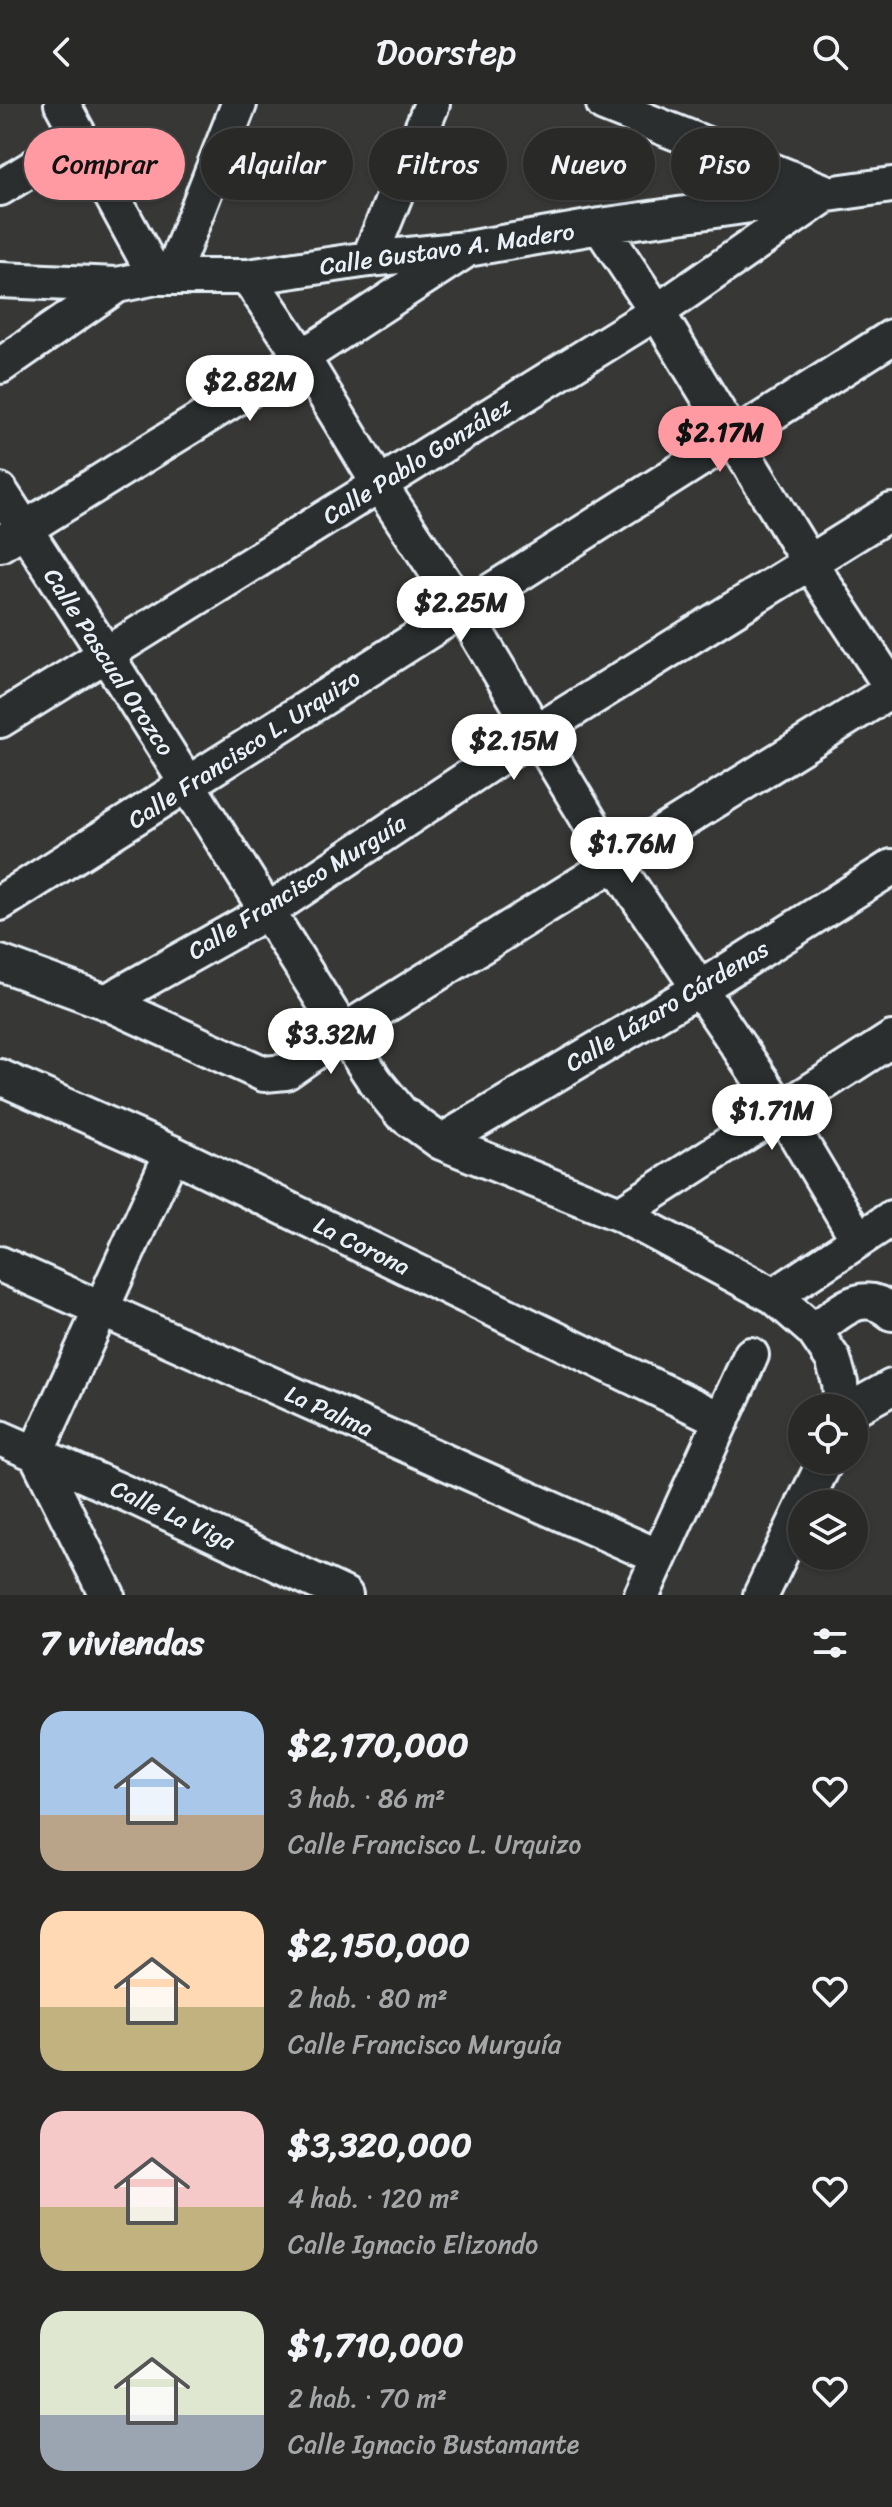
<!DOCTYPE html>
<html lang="es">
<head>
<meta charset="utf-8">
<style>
  :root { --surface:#292928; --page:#353534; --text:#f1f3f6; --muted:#a5a6a8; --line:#454545; --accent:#ff9aa2 }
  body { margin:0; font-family:Sriracha,sans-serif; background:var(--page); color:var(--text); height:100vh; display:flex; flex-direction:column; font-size:30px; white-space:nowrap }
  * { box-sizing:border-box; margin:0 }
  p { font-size:26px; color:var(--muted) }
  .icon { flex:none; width:44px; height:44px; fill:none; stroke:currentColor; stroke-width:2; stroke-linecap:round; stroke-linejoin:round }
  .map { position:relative; height:1491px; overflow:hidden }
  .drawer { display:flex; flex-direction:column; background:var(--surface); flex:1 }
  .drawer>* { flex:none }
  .hud { position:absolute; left:24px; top:24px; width:844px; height:72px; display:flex; gap:16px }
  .controls { position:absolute; left:788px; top:1290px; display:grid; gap:16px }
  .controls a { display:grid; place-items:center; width:80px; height:80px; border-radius:50%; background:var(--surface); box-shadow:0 2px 6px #0004,0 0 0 2px var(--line); font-size:40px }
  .price { position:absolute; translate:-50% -68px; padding:0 18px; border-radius:28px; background:#fff; color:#222; font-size:26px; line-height:52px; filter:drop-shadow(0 2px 4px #0008) }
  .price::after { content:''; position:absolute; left:50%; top:48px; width:24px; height:18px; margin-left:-12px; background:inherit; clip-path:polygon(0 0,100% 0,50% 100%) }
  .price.active { background:var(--accent); color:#111 }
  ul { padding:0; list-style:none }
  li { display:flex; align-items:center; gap:24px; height:200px; padding:0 40px }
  li span { display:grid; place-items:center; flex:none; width:224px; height:160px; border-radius:24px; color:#555 }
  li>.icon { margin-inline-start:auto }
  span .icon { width:96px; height:96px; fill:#fffc; stroke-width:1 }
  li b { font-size:34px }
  h2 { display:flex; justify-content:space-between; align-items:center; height:96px; padding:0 40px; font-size:34px }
  .tag { padding:0 28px; border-radius:36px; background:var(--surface); box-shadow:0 2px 6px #0004,0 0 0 2px var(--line); font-size:28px; line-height:72px }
  .tag.active { background:var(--accent); color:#111 }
  header { display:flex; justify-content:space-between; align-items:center; height:104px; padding:0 40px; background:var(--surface); font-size:36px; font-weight:600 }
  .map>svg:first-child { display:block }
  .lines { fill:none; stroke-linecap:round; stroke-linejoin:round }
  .minor-casing { stroke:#e8f1f8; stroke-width:40 }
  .minor { stroke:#2a2d2e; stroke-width:34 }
  .labels { text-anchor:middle; stroke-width:7; stroke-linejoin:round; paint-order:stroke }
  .street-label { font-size:24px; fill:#e8f1f8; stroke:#2a2d2e }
</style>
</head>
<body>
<header><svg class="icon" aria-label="back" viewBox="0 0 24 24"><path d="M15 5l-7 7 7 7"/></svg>Doorstep<svg class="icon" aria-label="search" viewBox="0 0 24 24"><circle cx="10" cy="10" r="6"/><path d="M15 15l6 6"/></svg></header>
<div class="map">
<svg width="892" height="1491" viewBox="0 0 892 1491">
  <rect width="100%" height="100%" fill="#373735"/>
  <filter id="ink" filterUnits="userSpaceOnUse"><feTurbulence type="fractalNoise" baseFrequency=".0125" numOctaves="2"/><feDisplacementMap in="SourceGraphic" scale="16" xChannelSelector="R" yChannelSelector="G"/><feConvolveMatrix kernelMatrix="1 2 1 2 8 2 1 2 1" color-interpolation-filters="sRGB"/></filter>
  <g filter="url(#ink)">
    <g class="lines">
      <defs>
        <path id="minor" d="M62,0L156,173
          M604,0L828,89
          M0,84L81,34
          M600,122L657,208L809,458L892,584
          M369,155L432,0
          M171,173L239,0
          M248,173L302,253L379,380L462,505L614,758L782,1007L858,1135
          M0,176L117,181L156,173H248L369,155L467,145L600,122L892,81
          M0,262L117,181
          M0,387L105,549L343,928L375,977L401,1009L441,1038L620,1110L774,1192L814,1227L833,1255L840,1279L842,1304
          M0,440L302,253L463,148
          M0,616L657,208L828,89
          M0,799L892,233
          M0,859L106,898L264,970L286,968L343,928L892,586
          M106,898L268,807L537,628L892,407
          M0,973L172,1049L722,1316
          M441,1038L699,885L892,763
          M620,1110L892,935
          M0,1160L659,1453
          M774,1192L892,1114
          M814,1227C840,1208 862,1182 892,1209
          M854,1304L892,1283
          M0,1334L134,1393L345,1491
          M804,1400L826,1356
          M107,1491L36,1349L172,1049
          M642,1491L751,1251
          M761,1491L802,1405"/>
      </defs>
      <use href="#minor" class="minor-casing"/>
      <use href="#minor" class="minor"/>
    </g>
  </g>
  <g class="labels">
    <g class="street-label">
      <text transform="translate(447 145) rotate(-8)" y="8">Calle Gustavo A. Madero</text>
      <text transform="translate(417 357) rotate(-32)" y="8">Calle Pablo González</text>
      <text transform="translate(109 558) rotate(57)" y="8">Calle Pascual Orozco</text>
      <text transform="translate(244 645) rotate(-33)" y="8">Calle Francisco L. Urquizo</text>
      <text transform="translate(297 783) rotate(-32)" y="8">Calle Francisco Murguía</text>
      <text transform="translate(667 902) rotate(-31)" y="8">Calle Lázaro Cárdenas</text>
      <text transform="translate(362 1142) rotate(26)" y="8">La Corona</text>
      <text transform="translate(329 1307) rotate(24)" y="8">La Palma</text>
      <text transform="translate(173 1411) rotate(25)" y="8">Calle La Viga</text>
    </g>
  </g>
</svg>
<div class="controls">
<a><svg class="icon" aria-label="locate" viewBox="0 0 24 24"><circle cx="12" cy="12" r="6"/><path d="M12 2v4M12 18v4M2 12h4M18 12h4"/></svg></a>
<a><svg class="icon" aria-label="layers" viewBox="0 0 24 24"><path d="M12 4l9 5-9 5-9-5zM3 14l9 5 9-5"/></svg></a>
</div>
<b class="price" style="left:250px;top:319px">$2.82M</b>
<b class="price active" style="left:720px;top:370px">$2.17M</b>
<b class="price" style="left:461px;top:540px">$2.25M</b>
<b class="price" style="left:514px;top:678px">$2.15M</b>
<b class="price" style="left:632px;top:781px">$1.76M</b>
<b class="price" style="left:331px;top:972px">$3.32M</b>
<b class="price" style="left:772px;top:1048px">$1.71M</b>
<div class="hud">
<a class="tag active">Comprar</a>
<a class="tag">Alquilar</a>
<a class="tag">Filtros</a>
<a class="tag">Nuevo</a>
<a class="tag">Piso</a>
</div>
</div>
<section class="drawer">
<h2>7 viviendas<svg class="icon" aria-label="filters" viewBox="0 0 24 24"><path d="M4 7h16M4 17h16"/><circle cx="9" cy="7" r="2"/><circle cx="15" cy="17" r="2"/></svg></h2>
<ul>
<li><span style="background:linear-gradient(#a9c7e8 65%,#b9a48a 0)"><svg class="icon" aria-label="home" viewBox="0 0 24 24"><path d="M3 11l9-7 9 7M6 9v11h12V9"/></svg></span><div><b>$2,170,000</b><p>3 hab. · 86 m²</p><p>Calle Francisco L. Urquizo</p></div><svg class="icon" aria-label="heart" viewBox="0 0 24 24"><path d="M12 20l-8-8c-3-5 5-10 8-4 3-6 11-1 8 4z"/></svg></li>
<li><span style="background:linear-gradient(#ffd9b3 60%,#c2b280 0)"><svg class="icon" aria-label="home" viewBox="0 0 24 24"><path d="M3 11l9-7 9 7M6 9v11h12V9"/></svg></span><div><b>$2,150,000</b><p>2 hab. · 80 m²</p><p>Calle Francisco Murguía</p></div><svg class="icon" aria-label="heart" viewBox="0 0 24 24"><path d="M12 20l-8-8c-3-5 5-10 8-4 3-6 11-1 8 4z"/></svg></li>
<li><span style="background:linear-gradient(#f6c9c9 60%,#c2b280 0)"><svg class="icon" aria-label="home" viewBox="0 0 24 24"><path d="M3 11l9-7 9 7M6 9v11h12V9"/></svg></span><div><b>$3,320,000</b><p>4 hab. · 120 m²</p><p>Calle Ignacio Elizondo</p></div><svg class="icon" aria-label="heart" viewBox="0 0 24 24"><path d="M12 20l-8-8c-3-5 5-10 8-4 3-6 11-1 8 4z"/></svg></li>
<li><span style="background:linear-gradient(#dfe7d0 65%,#9aa5b1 0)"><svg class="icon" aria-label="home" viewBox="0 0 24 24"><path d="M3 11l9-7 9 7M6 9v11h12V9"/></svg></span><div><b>$1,710,000</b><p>2 hab. · 70 m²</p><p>Calle Ignacio Bustamante</p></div><svg class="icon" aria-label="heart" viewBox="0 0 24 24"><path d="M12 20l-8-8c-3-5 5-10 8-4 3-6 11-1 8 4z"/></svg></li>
</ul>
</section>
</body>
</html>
